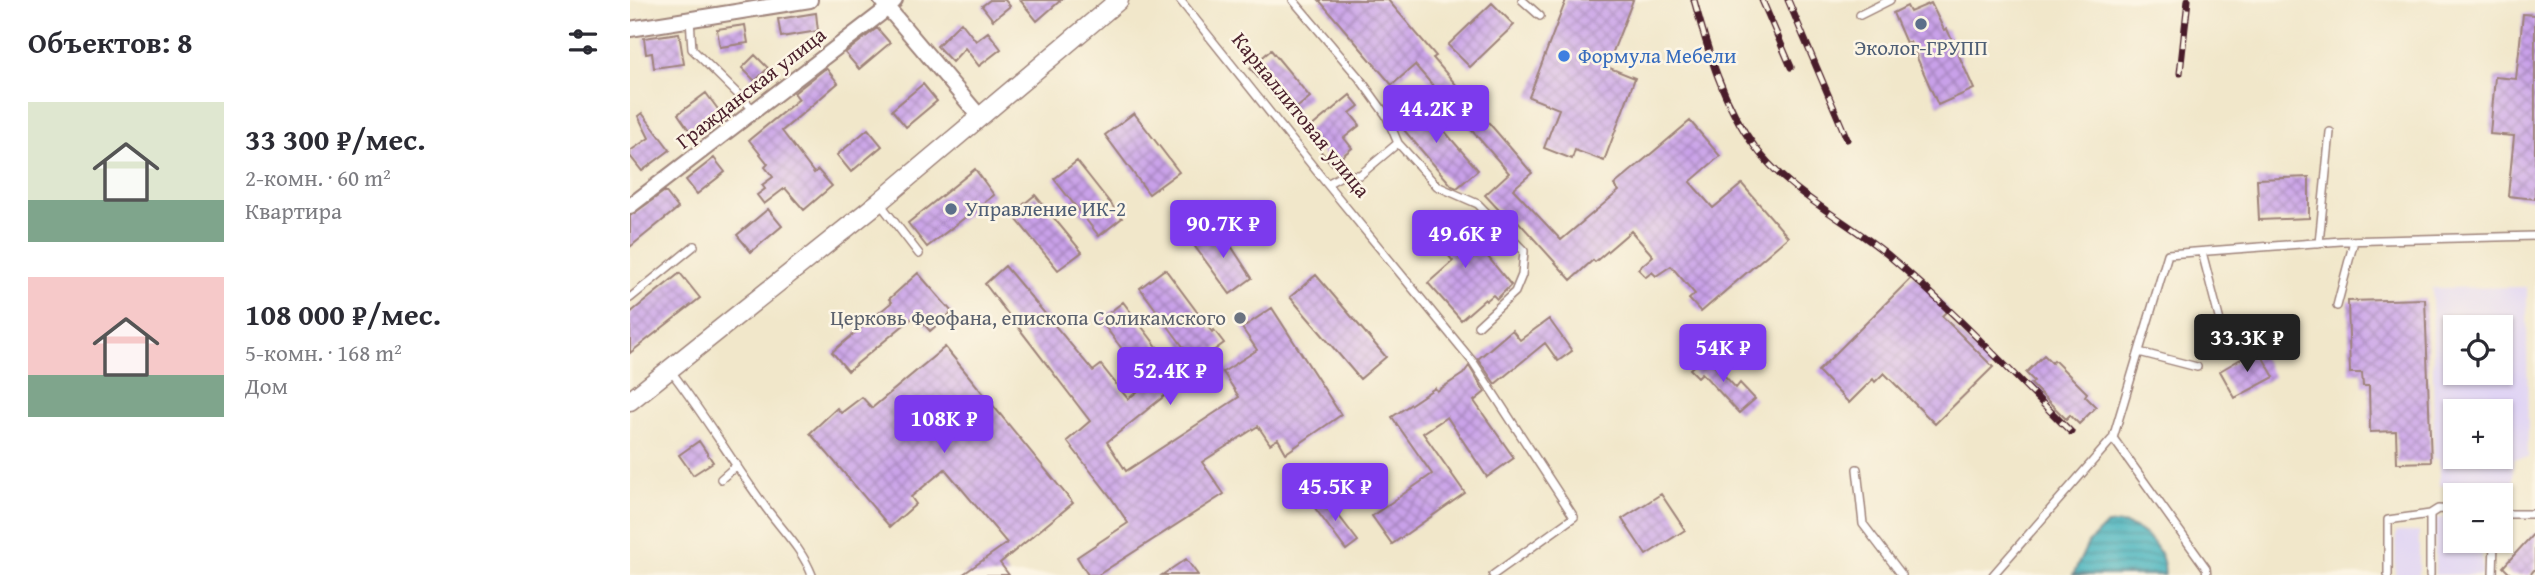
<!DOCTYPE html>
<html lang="ru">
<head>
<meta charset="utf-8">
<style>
  :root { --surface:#fff; --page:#f7f7f7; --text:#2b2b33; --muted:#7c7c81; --accent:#7c3aed }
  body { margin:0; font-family:"Gentium Book Plus",serif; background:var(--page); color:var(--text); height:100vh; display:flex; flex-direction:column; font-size:26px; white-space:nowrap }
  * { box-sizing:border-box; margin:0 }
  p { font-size:23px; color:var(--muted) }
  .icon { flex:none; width:38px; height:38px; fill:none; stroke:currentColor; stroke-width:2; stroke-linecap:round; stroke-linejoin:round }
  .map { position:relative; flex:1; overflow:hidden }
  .drawer { display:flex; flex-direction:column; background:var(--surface); width:630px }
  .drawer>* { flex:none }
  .tools { position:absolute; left:1813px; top:315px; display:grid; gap:14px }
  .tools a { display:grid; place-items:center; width:70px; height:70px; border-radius:0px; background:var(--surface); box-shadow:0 2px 5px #0004; font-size:35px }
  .price { position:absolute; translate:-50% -60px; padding:0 16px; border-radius:7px; background:var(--accent); color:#fff; font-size:23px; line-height:46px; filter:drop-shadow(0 2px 4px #0008) }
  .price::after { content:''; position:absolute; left:50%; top:42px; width:21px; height:16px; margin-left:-10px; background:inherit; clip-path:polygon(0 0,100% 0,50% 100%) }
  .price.active { background:#222; color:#fff }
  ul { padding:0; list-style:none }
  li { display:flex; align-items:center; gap:21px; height:175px; padding:0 28px }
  li span { display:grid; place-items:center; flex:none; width:196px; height:140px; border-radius:0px; color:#555 }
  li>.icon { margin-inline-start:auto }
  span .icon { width:84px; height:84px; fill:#fffc; stroke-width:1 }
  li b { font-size:30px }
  h2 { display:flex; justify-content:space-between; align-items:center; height:84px; padding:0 28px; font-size:30px }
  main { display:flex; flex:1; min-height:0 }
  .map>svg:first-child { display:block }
  .built { fill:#e0d4f4; fill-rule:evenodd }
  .water { fill:url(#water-rules); stroke:#466874; stroke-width:2 }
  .building { fill:url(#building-cross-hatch) }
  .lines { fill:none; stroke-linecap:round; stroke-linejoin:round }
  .service-casing { stroke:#9e837a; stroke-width:10 }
  .minor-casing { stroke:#9e837a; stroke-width:18 }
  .tertiary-casing { stroke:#9e837a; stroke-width:21 }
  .service { stroke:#fff; stroke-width:7 }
  .minor { stroke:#fff; stroke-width:14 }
  .tertiary { stroke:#fff; stroke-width:18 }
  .rail-casing { stroke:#4a1f2b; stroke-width:7 }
  .rail { stroke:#fcf5e5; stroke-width:4.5; stroke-dasharray:13; stroke-linecap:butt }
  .service-dot { fill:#5c6f8a; stroke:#fcf5e5; stroke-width:2.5 }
  .shop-dot { fill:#3f7fe0; stroke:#fcf5e5; stroke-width:2.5 }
  .worship-dot { fill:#6b7280; stroke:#fcf5e5; stroke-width:2.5 }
  .labels { text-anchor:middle; stroke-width:5; stroke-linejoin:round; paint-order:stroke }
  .service-label { font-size:21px; fill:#4e5e75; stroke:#fcf5e5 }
  .shop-label { font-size:21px; fill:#366cbe; stroke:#fcf5e5; text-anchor:start }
  .street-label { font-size:21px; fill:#4a1f2b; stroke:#fcf5e5 }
  .worship-label { font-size:21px; fill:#5b616d; stroke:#fcf5e5; text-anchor:end }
</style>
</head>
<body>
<main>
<section class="drawer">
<h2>Объектов: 8<svg class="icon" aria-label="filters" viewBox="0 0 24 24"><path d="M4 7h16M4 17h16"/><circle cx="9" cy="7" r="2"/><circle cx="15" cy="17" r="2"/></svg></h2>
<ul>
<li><span style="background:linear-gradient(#dfe7d0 70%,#7fa58c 0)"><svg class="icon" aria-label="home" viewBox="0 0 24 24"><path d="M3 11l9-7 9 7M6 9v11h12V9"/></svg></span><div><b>33 300 ₽/мес.</b><p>2-комн. · 60 m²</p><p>Квартира</p></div></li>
<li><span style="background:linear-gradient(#f6c9c9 70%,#7fa58c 0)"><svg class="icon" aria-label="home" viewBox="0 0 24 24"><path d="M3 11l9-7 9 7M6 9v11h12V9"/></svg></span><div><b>108 000 ₽/мес.</b><p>5-комн. · 168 m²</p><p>Дом</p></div></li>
</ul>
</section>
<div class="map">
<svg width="1905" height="575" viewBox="0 0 1905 575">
  <defs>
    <pattern id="water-rules" width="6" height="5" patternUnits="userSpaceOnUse" patternTransform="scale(1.75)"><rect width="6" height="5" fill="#43b2bd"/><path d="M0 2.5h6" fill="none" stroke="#3a909a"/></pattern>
    <pattern id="building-cross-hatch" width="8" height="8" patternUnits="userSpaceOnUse" patternTransform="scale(1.75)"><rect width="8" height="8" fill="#c9a1e9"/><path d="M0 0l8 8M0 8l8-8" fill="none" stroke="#a583bd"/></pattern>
  </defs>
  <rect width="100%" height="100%" fill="#fcf5e5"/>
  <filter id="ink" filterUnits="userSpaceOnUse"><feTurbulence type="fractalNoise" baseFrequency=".0143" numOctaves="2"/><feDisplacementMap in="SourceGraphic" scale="14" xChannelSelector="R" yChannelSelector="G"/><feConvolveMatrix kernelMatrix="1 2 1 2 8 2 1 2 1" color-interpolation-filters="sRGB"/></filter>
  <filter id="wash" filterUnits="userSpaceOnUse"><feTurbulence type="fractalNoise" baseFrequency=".00686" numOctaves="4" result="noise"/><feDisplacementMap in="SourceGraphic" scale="28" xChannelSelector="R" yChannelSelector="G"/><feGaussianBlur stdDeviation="1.57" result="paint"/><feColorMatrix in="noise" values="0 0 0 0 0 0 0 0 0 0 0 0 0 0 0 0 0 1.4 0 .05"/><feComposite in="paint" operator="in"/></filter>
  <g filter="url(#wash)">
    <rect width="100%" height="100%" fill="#f1e7ca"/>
    <path class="built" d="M1897,287L1898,458L1883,459V486H1809V459H1804L1802,288ZM1871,327V373H1825V327ZM1871,411V457H1825V411Z
      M1805,518H1825V541H1852V575H1805Z
      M1766,532H1789V575H1765Z"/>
    <path class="water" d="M1477,524C1484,524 1494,523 1500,526C1521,534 1535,554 1535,575H1443L1458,543Z"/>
    <g id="blocks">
      <path class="building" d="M360,0H375L380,6L363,20L352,6Z
        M390,0H431L407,21Z
        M689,0H758L806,56L803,58L902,173L883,189L931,240L989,191L984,185L1060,121L1090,156L1060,182L1083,208L1112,184L1158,237L1071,312L1059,299L1065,294L1041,266L1026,276L1022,272L1016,277L1008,269L1023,256L1001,231L965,262L963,260L941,280L887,220L882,224L855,195L879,173L785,65L762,85Z
        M936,0H1003L977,67L1005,78L974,161L945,150L942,159L914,148L929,109L899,97Z
        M862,3L884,25L840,67L818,45Z
        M1301,3L1314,30L1317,29L1344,89L1308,105L1280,42L1276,43L1263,13L1277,6L1280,12Z
        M186,13L188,31L151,37L148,19Z
        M1893,14L1905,15V199L1878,196L1884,136L1860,134L1865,77L1886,79Z
        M331,22L346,41L358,32L371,49L349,66L335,48L322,62L307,46Z
        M115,25L118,43L90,47L87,29Z
        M247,28L260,43L229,69L215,53Z
        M49,33L54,64L24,68L22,53L16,54L14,38Z
        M641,50L680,97L659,114L620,68Z
        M125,55L138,68L125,81L112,68Z
        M196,68L208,83L152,131L184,173L188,170L202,186L174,210L155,188L134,204L127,195L135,189L132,185L143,177L135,167L138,164L119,140L169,99L164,93Z
        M293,84L307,101L276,127L262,110Z
        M76,93L90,112L61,133L48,114Z
        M720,95L729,106L720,113L730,125L714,138L722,148L702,165L675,132Z
        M775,101L782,110L790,103L848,170L827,188L822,186L768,123L774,118L766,108Z
        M12,113L40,150L12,171L0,156V151L19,138L8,116Z
        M504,113L549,172L519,194L475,135Z
        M238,129L252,146L221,172L207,155Z
        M84,158L95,172L67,194L56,180Z
        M447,161L492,218L469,236L424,179Z
        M345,169L364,195L297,247L278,223Z
        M1679,177V218L1629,220L1627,179Z
        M35,191L48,208L0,247V216Z
        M405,195L452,252L428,270L382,214Z
        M138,209L152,226L121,252L107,235Z
        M822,213L881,285L867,299L863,295L856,301L855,299L831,320L798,283L823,261L799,232Z
        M588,226L622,278L600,294L563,244Z
        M375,266L463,371L471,365L498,399L518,383L470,320L493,302L541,365L557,352L510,288L535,269L582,332L584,330L594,343L549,376L553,381L477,442L496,471L609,397L593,372L627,350L612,328L642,308L711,415L656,453L648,439L640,444L628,426L572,462L594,494L468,575H458L447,557L498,523L480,496L437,441L460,421L355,284Z
        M50,273L70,298L0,353V313Z
        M288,273L322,312L300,331L286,315L218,371L202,352L262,302L259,299Z
        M686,275L756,357L730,379L660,297Z
        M1284,275L1319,309L1312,316L1363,367L1305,424L1254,373L1245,382L1243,379L1219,403L1188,371Z
        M1795,299L1801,462L1767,463L1766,431L1740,432L1739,386H1733L1732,373H1720L1718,301Z
        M919,319L942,351L928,361L915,343L865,384L848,359L882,330L890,340Z
        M315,347L443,503L370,563L379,575H332L377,543L315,469L281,497L286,504L260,527L180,433L207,408L211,413L232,397L242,408Z
        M1628,349L1644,377L1605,398L1590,371Z
        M1075,355L1106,388L1110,383L1125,399L1109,413L1072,373L1068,377L1060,369Z
        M1414,355L1422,363L1424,360L1457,393L1455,396L1466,407L1449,424L1440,415L1436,419L1401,384L1404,381L1396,373Z
        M839,366L855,392L844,401L884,458L857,477L817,417L793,433L835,493L762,544L742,516L802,474L762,417L805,388L807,391L833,374Z
        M69,441L83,462L63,475L49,455Z
        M1031,494L1055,530L1016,555L992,519Z
        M693,495L728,541L716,550L682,504Z
        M1905,532V569L1900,575H1881L1873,567Z
        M556,559L568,575H532Z"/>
    </g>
  </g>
  <g filter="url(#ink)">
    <use href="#blocks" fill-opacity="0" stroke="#9e837a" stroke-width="2"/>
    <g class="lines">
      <defs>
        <path id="service" d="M550,0L697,184L843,362L944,517L863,575
          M663,0L730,79L756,115L768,143L807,186L848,204L894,251L892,275L885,292L848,326
          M892,0L910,16
          M1230,15L1260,0
          M60,19L62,49L125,111
          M697,184L713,175H730L768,143
          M249,202L289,254
          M1689,243L1700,132
          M1572,252L1594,337
          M0,298L64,246
          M1707,306L1724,241
          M1509,352L1567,367
          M40,370C74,414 103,463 136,508C153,531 172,549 182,575
          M1227,469L1233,524L1272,575
          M91,479L107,465
          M1871,514H1905
          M1363,575L1483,438
          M1577,575L1576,568L1483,438L1538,254L1711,241L1905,236
          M1758,575V520L1800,514L1808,509L1825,510
          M1800,575V514
          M1863,575L1864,541"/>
        <path id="minor" d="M251,0L351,118
          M0,29L180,0
          M0,206L258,8L265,0"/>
        <path id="tertiary" d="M0,401L249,202L489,0"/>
      </defs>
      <use href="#service" class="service-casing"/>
      <use href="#minor" class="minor-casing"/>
      <use href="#tertiary" class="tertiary-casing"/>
      <use href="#service" class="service"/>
      <use href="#minor" class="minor"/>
      <use href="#tertiary" class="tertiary"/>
      <defs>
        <path id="rail" d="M1064,0C1078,51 1093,104 1125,147C1159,193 1213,218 1257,254C1322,309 1381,372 1441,432
          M1132,0L1161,67
          M1158,0L1217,139
          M1550,73L1558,0"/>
      </defs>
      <use href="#rail" class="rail-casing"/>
      <use href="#rail" class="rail"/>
    </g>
  </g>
  <g class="service-dot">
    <circle cx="1291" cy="24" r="7"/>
    <circle cx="321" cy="209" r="7"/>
  </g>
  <circle class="shop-dot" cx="934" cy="56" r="7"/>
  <circle class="worship-dot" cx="610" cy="318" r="7"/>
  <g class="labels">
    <g class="service-label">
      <text x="1291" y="55">Эколог-ГРУПП</text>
      <text x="335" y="216" text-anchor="start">Управление ИК-2</text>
    </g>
    <g class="shop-label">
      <text x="948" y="63">Формула Мебели</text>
    </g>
    <g class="street-label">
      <text transform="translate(121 88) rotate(-38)" y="7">Гражданская улица</text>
      <text transform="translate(671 115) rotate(51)" y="7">Карналлитовая улица</text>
    </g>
    <g class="worship-label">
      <text x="596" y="325">Церковь Феофана, епископа Соликамского</text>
    </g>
  </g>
</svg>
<div class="tools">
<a><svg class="icon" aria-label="locate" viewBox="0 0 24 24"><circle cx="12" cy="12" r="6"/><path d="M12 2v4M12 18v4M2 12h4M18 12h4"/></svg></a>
<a>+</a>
<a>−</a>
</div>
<b class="price" style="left:806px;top:145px">44.2K ₽</b>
<b class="price" style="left:593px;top:260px">90.7K ₽</b>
<b class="price" style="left:835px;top:270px">49.6K ₽</b>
<b class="price active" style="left:1617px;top:374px">33.3K ₽</b>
<b class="price" style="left:1093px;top:384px">54K ₽</b>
<b class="price" style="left:540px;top:407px">52.4K ₽</b>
<b class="price" style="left:314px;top:455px">108K ₽</b>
<b class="price" style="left:705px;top:523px">45.5K ₽</b>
</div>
</main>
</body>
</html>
